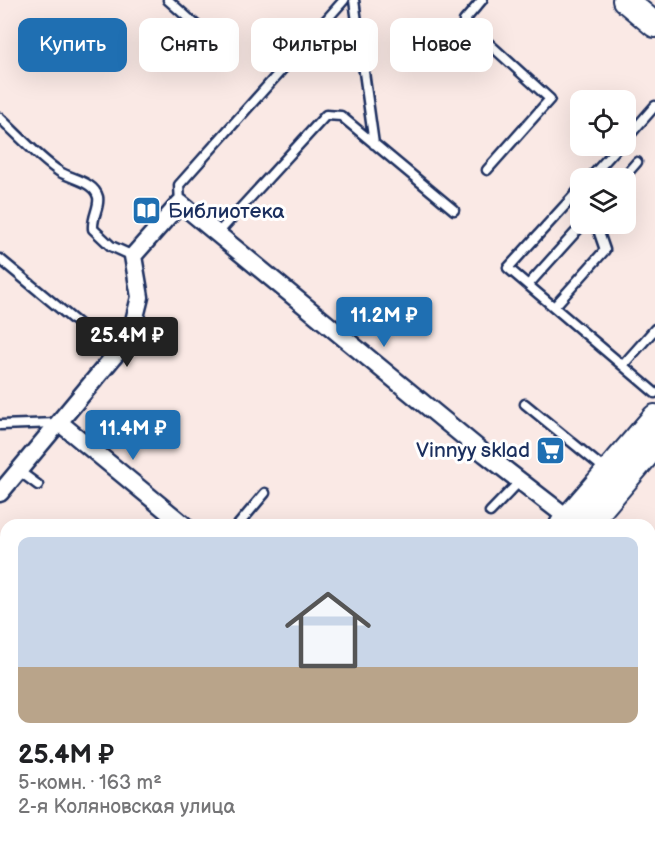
<!DOCTYPE html>
<html lang="ru">
<head>
<meta charset="utf-8">
<style>
  :root { --surface:#fff; --page:#f6f6f6; --text:#202124; --muted:#757577; --line:#e0e0e0; --accent:#1f6fb2 }
  body { margin:0; font-family:"Balsamiq Sans",sans-serif; background:var(--page); color:var(--text); height:100vh; display:flex; flex-direction:column; font-size:22px; white-space:nowrap }
  * { box-sizing:border-box; margin:0 }
  p { font-size:20px; color:var(--muted) }
  .icon { flex:none; width:33px; height:33px; fill:none; stroke:currentColor; stroke-width:2; stroke-linecap:round; stroke-linejoin:round }
  .map { position:relative; flex:1; overflow:hidden }
  .sheet { position:absolute; left:0px; top:519px; width:656px; height:332px; display:flex; flex-direction:column; background:var(--surface); border-radius:18px 18px 0 0; box-shadow:0 6px 24px #0002 }
  .sheet>* { flex:none }
  .guide { position:absolute; left:18px; top:18px; width:620px; height:54px; display:flex; gap:12px }
  .fabs { position:absolute; left:570px; top:90px; display:grid; gap:12px }
  .fabs a { display:grid; place-items:center; width:66px; height:66px; border-radius:12px; background:var(--surface); box-shadow:0 6px 24px #0002; font-size:30px }
  .price { position:absolute; translate:-50% -51px; padding:0 14px; border-radius:6px; background:var(--accent); color:#fff; font-size:20px; line-height:39px; filter:drop-shadow(0 2px 3px #0008) }
  .price::after { content:''; position:absolute; left:50%; top:36px; width:18px; height:14px; margin-left:-9px; background:inherit; clip-path:polygon(0 0,100% 0,50% 100%) }
  .price.active { background:#222; color:#fff }
  ul { padding:0; list-style:none }
  li { display:grid; align-content:center; gap:12px; height:318px; padding:0 18px }
  li+li { border-top:2px solid var(--line) }
  li span { display:grid; place-items:center; height:186px; border-radius:12px; color:#555 }
  li>.icon { margin-inline-start:auto }
  span .icon { width:108px; height:108px; fill:#fffc; stroke-width:1 }
  li b { font-size:26px }
  .tag { padding:0 21px; border-radius:12px; background:var(--surface); box-shadow:0 6px 24px #0002; font-size:21px; line-height:54px }
  .tag.active { background:var(--accent); color:#fff }
  .map>svg:first-child { display:block }
  .lines { fill:none; stroke-linecap:round; stroke-linejoin:round }
  .lane-casing { stroke:#1b2f5e; stroke-width:13 }
  .street-casing { stroke:#1b2f5e; stroke-width:21 }
  .secondary-casing { stroke:#1b2f5e; stroke-width:28 }
  .lane { stroke:#fff; stroke-width:8 }
  .street { stroke:#fff; stroke-width:16 }
  .secondary { stroke:#fff; stroke-width:24 }
  .labels { text-anchor:middle; stroke-width:6; stroke-linejoin:round; paint-order:stroke }
  .poi-label { font-size:21px; fill:#1b2f5e; stroke:#fff; text-anchor:start }
</style>
</head>
<body>
<div class="map">
<svg width="655" height="850" viewBox="0 0 655 850">
  <rect width="100%" height="100%" fill="#fae9e5"/>
  <filter id="ink" filterUnits="userSpaceOnUse"><feTurbulence type="fractalNoise" baseFrequency=".0167" numOctaves="2"/><feDisplacementMap in="SourceGraphic" scale="12" xChannelSelector="R" yChannelSelector="G"/><feConvolveMatrix kernelMatrix="1 2 1 2 8 2 1 2 1" color-interpolation-filters="sRGB"/></filter>
  <g filter="url(#ink)">
    <g class="lines">
      <defs>
        <path id="lane" d="M168,0L223,49
          M354,0L374,144
          M482,0L464,21L550,99L487,170
          M0,118C17,134 41,160 60,172C72,179 94,182 98,197C100,207 92,216 93,229L111,246L133,256
          M626,139L655,106
          M590,178L619,146
          M623,178L637,162
          M580,189L508,268L655,393
          M180,203L179,185L344,0
          M217,234L326,115L341,116L454,210
          M0,259L116,355
          M528,285L583,224
          M554,307L605,250L596,224
          M623,365L655,329
          M525,404L607,471
          M0,425L57,423
          M19,471L38,485
          M490,512L520,481
          M238,525L265,493
          M650,842L655,835"/>
        <path id="street" d="M60,423L184,525
          M0,493L130,337L140,297L133,256L180,203L485,454L568,518
          M650,591L655,596
          M0,672L6,677
          M204,844L211,850
          M562,844L567,850"/>
        <path id="secondary" d="M625,0L655,25
          M562,525L655,417
          M587,525L655,445
          M285,850L290,844
          M309,850L314,844"/>
      </defs>
      <use href="#lane" class="lane-casing"/>
      <use href="#street" class="street-casing"/>
      <use href="#secondary" class="secondary-casing"/>
      <use href="#lane" class="lane"/>
      <use href="#street" class="street"/>
      <use href="#secondary" class="secondary"/>
    </g>
  </g>
  <defs>
    <symbol id="library-square" viewBox="-11 -11 22 22"><rect x="-9" y="-9" width="18" height="18" rx="4" fill="#1f6fb2" stroke="#fff"/><path d="M-6-4Q-3-5.5-.7-3.5V5Q-3 3-6 4ZM6-4Q3-5.5 .7-3.5V5Q3 3 6 4Z" fill="#fff"/></symbol>
    <symbol id="supermarket-square" viewBox="-11 -11 22 22"><rect x="-9" y="-9" width="18" height="18" rx="4" fill="#1f6fb2" stroke="#fff"/><path d="M-6-5.5h2.5l.6 2H6L4.5 2H-2.5L-4.4-4H-6ZM-1.5 3.2a1.3 1.3 0 1 0 .1 0ZM3 3.2a1.3 1.3 0 1 0 .1 0Z" fill="#fff"/></symbol>
  </defs>
  <g fill-rule="evenodd">
    <use href="#library-square" x="130" y="194" width="33" height="33"/>
    <use href="#supermarket-square" x="534" y="434" width="33" height="33"/>
  </g>
  <g class="labels">
    <g class="poi-label">
      <text x="168" y="218">Библиотека</text>
      <text x="530" y="457" text-anchor="end">Vinnyy sklad</text>
    </g>
  </g>
</svg>
<div class="fabs">
<a><svg class="icon" aria-label="locate" viewBox="0 0 24 24"><circle cx="12" cy="12" r="6"/><path d="M12 2v4M12 18v4M2 12h4M18 12h4"/></svg></a>
<a><svg class="icon" aria-label="layers" viewBox="0 0 24 24"><path d="M12 4l9 5-9 5-9-5zM3 14l9 5 9-5"/></svg></a>
</div>
<b class="price" style="left:384px;top:348px">11.2M ₽</b>
<b class="price active" style="left:127px;top:368px">25.4M ₽</b>
<b class="price" style="left:133px;top:461px">11.4M ₽</b>
<div class="guide">
<a class="tag active">Купить</a>
<a class="tag">Снять</a>
<a class="tag">Фильтры</a>
<a class="tag">Новое</a>
</div>
<section class="sheet">
<ul>
<li><span style="background:linear-gradient(#c9d6e8 70%,#b9a48a 0)"><svg class="icon" aria-label="home" viewBox="0 0 24 24"><path d="M3 11l9-7 9 7M6 9v11h12V9"/></svg></span><div><b>25.4M ₽</b><p>5-комн. · 163 m²</p><p>2-я Коляновская улица</p></div></li>
</ul>
</section>
</div>
</body>
</html>
